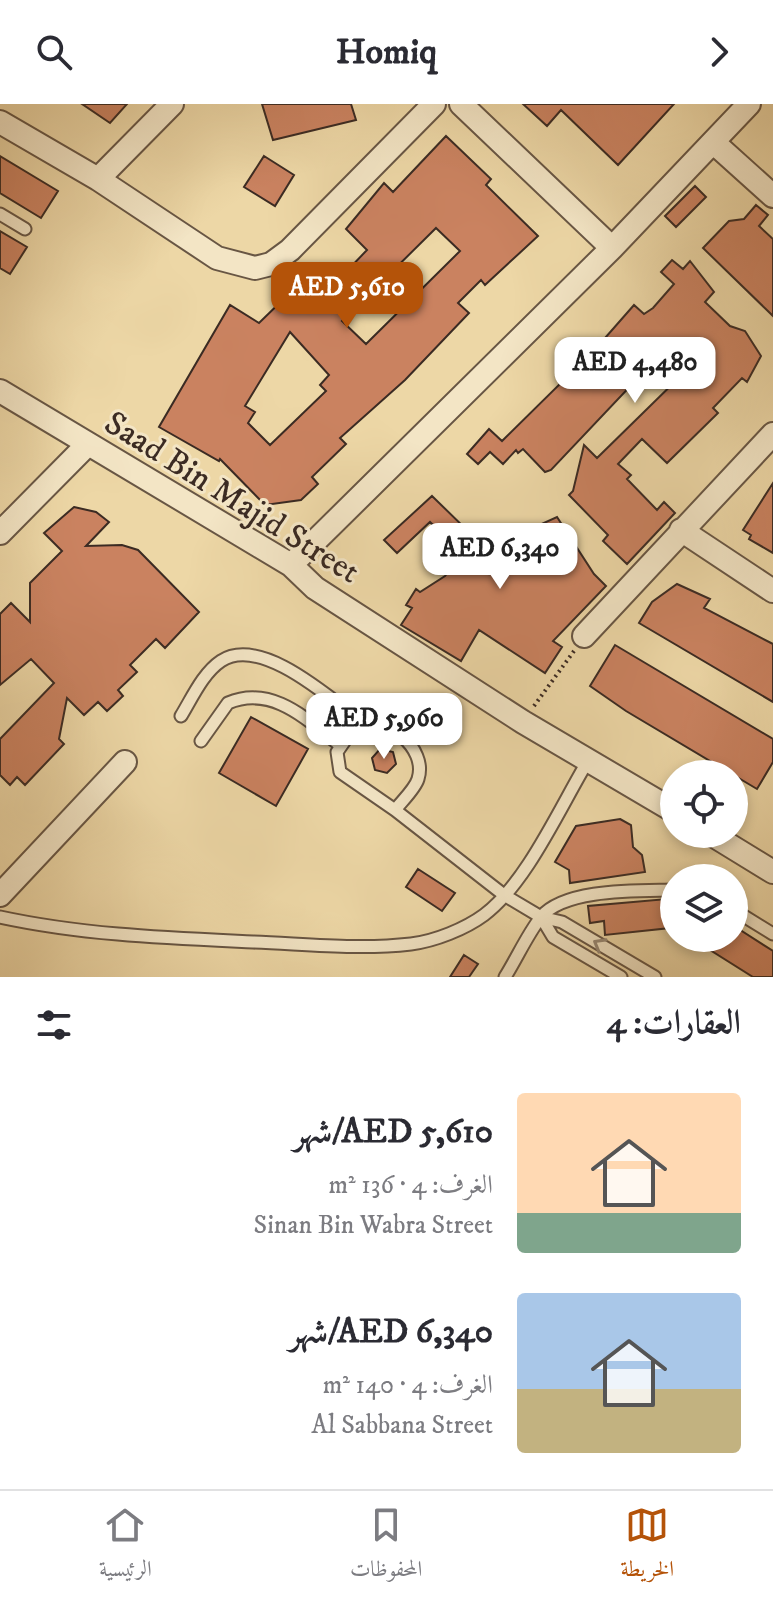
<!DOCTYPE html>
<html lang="ar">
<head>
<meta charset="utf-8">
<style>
  :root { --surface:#fff; --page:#f2f2f3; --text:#2b2b33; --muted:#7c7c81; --line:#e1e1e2; --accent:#b45309 }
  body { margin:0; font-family:"IM FELL DW Pica",Amiri,serif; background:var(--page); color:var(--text); direction:rtl; height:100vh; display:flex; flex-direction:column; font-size:30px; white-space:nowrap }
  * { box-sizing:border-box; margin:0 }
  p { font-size:26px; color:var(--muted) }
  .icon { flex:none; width:44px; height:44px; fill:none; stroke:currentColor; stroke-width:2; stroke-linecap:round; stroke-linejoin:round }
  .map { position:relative; height:873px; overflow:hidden; direction:ltr }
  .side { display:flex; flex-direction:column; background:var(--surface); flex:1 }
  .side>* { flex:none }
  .fabs { position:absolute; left:660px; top:656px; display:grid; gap:16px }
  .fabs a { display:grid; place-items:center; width:88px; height:88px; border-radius:50%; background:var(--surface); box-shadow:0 4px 12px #0003; font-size:40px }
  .price { position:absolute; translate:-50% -68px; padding:0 18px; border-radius:16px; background:#fff; color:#222; font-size:26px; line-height:52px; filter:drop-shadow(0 2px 4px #0008) }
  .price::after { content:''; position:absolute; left:50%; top:48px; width:24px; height:18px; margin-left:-12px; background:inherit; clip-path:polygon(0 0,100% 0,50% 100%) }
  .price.current { background:var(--accent); color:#fff }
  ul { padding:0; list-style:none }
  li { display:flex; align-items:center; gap:24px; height:200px; padding:0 32px }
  li span { display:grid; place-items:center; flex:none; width:224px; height:160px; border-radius:8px; color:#555 }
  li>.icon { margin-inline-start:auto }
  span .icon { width:96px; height:96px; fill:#fffc; stroke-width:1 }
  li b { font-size:34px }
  h2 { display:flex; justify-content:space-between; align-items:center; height:96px; padding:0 32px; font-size:34px }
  header { display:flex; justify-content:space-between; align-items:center; height:104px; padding:0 32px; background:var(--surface); font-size:36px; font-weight:700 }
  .dock { display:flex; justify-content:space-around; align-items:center; height:112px; border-top:2px solid var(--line); background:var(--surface); font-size:22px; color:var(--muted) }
  .dock a { display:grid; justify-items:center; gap:4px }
  .dock .current { color:var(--accent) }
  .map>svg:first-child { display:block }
  .building { fill:#ca8260; stroke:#3b2b23; stroke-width:2; fill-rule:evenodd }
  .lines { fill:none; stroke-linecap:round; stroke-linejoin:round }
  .service-casing { stroke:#685644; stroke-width:15 }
  .minor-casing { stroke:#685644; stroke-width:26 }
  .path { stroke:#3b2b23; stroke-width:4; stroke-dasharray:2 4; stroke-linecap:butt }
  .service { stroke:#f3e5c5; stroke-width:11 }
  .minor { stroke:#f3e5c5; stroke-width:22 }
  .oneway { stroke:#978874 }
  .labels { text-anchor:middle; stroke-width:6; stroke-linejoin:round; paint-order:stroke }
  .street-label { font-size:34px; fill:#3b2b23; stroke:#f3e5c5 }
</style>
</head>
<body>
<header><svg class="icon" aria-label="forward" viewBox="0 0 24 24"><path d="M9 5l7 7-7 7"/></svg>Homiq<svg class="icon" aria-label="search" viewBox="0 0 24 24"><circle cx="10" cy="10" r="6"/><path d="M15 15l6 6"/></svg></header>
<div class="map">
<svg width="773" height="873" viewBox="0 0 773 873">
  <rect width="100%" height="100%" fill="#edd7a6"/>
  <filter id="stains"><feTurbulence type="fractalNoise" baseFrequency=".0025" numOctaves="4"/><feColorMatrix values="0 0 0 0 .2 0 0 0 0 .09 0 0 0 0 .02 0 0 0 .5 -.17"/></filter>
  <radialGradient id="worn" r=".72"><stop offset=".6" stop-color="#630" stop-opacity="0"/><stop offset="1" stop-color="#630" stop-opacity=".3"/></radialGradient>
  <path class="building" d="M82,0H127L110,19Z
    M262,0H351L356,16L273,36Z
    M523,0H674L618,61L561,6L547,22Z
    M446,32L491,75L486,81L538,132L485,181L481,176L458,199L469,209L405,276L340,334L346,340L312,373L318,380L301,396L265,401L220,355L219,357L159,323L230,201L259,219L293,186L299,192L332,160L343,171L367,146L346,125L384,79L393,88ZM436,124L460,147L366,240L342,217ZM290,228L329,271L320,281L326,287L270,341L248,319L255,308L245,302Z
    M0,52L58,87L41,114L0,89Z
    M264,52L294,71L275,102L244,83Z
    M695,82L706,93L676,123L665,112Z
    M756,101L768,111L759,122L773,135V212L703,144L729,117L744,115Z
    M0,127L27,143L10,170L0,164Z
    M672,156L683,165L690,157L714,188L705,198L730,222L745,227L761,252L747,278L742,274L713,304L718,309L667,359L642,335L618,360L631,371L627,375L657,406L664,398L675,409L627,460L603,437L608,431L569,391L573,387L584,341L597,354L695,258L673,237L551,366L545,368L523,345L518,349L516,346L503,360L490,348L478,360L467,350L489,325L502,337L566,274L563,272L588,247L591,250L634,201L644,210L653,204L674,180L661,168Z
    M773,379V449L749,435L751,431L743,426Z
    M432,392L469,428L479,445L471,453L489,470L492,467L498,476L522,453L516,443L537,422L557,413L594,470L606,482L553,537L562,543L545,569L479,526L461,557L401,521L412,504L406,501L416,485L420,488L445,472L462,450L430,418L397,449L384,436Z
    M74,403L96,408L109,418L86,442L122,441L138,446L199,508L165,544L156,535L130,561L137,568L118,586L123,592L107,607L98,598L84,611L67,594L59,635L64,640L25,681L17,673L10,681L0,671V635L54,579L31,555L0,581V510L11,499L30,518V479L62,447L44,429Z
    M677,480L710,495L704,504L773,540V598L639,519L652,498Z
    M615,541L773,635V658L757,685L626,607L590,582Z
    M251,613L308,645L276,702L219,669Z
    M380,645L393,648L396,660L387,669L375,666L372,654Z
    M620,715L631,721L633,743L642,751L645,768L570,779L569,766L555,758L576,722Z
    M418,765L455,789L442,807L406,783Z
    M667,795L670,824L605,831L604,817L590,819L588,802Z
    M734,822L773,847V873H753L691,834H734Z
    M464,851L478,860L469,873H450Z"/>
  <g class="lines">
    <defs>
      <path id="service" d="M0,110L25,125
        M181,612C192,594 203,569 221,557C262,530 334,598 366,621
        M201,637L228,599C273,580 308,617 341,642
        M395,706C402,697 415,685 418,675C428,644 386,610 358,624C349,628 343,640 337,648L340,668L395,706L504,791L541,813L562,818L655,873
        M734,806L773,830
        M0,813C83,831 168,834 253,838C306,840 359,846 411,840C435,837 465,825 484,811C527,779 561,701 589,655
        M541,813L553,833L621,873
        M505,873C517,854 527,831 541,813C565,784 639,787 674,786"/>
      <path id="minor" d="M461,0L612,144
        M0,18L98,75L217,154L255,164L271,160L290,146L434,0
        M713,38L773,92
        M98,75L172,0
        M0,287L291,461L315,484L523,618L674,707
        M681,426L773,487
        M0,429L88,340
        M291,461L612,144L749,0
        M584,532L773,330
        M711,730L773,768
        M0,791L125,658"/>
    </defs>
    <use href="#service" class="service-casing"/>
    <use href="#minor" class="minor-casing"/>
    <path class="path" d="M534,602L574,547"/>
    <use href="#service" class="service"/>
    <use href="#minor" class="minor"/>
  </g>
  <defs><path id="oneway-chevron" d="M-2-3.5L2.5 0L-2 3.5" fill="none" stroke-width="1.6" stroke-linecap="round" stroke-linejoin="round" transform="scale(2)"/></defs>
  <use class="oneway" href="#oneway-chevron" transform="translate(599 840) rotate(-150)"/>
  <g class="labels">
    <g class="street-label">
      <text transform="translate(233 392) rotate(32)" y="12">Saad Bin Majid Street</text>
    </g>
  </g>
  <rect width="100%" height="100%" filter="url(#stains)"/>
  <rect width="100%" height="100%" fill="url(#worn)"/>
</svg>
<div class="fabs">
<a><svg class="icon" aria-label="locate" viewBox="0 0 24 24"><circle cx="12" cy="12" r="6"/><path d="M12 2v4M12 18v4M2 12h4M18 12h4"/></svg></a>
<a><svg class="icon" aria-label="layers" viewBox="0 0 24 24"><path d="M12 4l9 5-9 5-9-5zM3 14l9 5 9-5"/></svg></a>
</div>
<b class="price current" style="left:347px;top:226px">AED 5,610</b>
<b class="price" style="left:635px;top:301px">AED 4,480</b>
<b class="price" style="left:500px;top:487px">AED 6,340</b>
<b class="price" style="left:384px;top:657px">AED 5,960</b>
</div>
<section class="side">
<h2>العقارات: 4<svg class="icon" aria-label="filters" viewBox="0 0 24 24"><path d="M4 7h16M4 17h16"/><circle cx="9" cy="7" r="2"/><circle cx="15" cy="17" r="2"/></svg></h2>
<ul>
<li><span style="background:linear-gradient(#ffd9b3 75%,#7fa58c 0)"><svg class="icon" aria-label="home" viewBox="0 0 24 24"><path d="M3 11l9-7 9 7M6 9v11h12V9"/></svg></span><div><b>AED 5,610/شهر</b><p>الغرف: 4 · 136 m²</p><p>Sinan Bin Wabra Street</p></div></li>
<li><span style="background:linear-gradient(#a9c7e8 60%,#c2b280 0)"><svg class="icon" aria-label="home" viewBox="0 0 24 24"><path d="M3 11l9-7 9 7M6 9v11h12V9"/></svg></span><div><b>AED 6,340/شهر</b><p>الغرف: 4 · 140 m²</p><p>Al Sabbana Street</p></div></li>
</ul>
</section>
<nav class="dock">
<a class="current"><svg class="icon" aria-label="map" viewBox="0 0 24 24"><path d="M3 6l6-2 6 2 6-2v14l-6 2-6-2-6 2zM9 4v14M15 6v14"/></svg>الخريطة</a>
<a><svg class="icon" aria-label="saved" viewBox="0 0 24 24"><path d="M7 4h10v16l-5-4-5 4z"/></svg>المحفوظات</a>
<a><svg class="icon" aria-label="home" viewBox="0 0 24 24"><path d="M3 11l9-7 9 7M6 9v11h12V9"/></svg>الرئيسية</a>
</nav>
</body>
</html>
